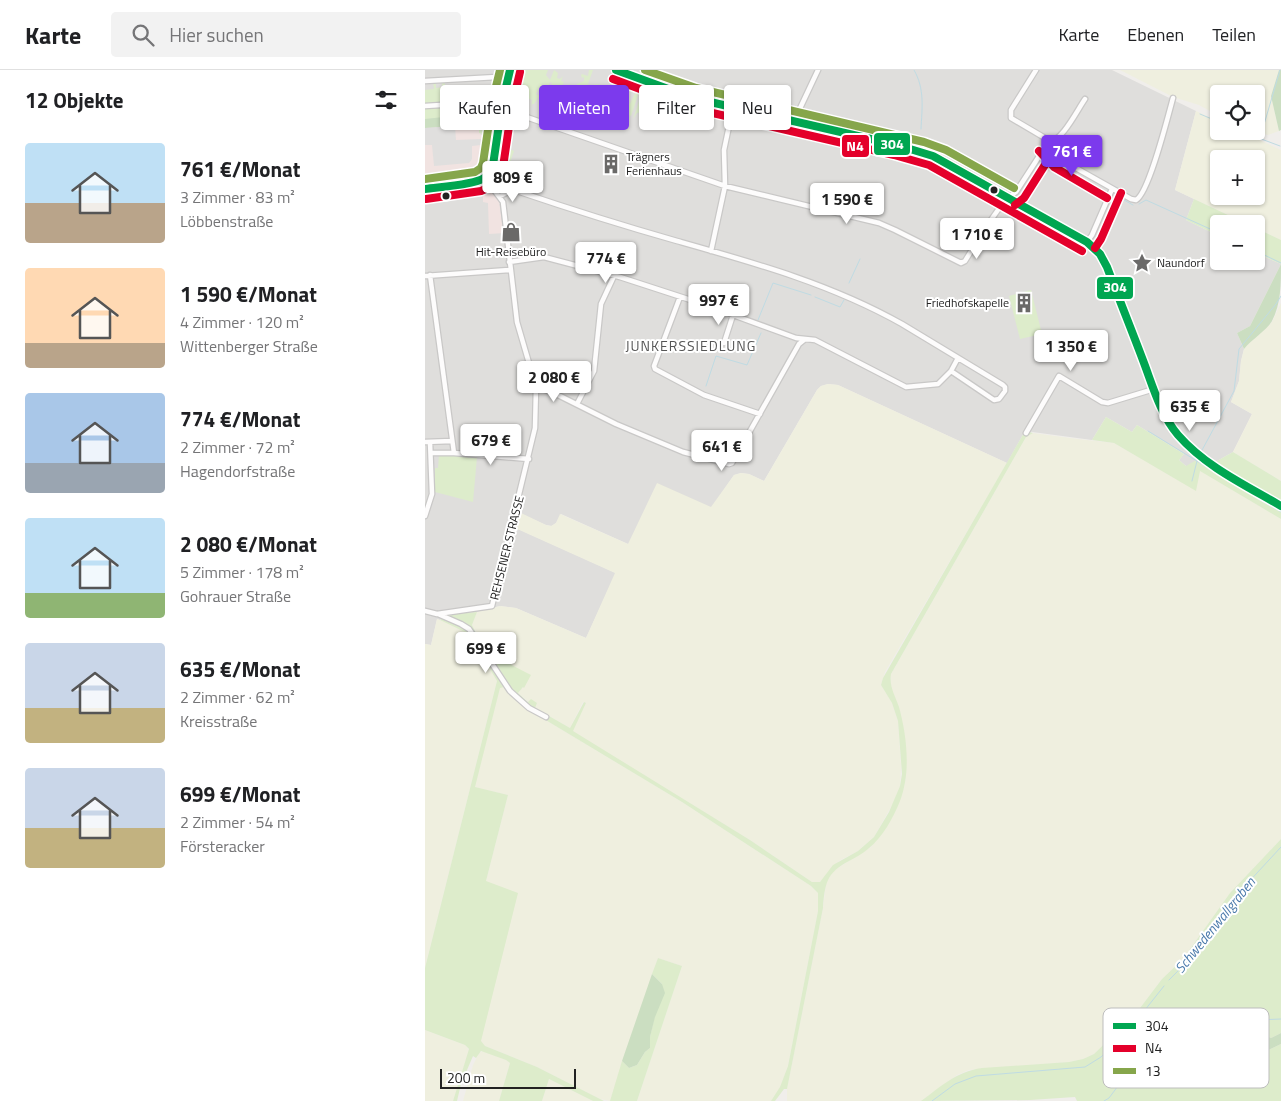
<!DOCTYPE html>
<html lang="de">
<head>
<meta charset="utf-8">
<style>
  :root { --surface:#fff; --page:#f2f2f2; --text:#202124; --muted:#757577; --line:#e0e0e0; --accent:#7c3aed }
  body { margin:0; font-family:"Titillium Web",sans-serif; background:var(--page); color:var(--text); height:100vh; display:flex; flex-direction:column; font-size:19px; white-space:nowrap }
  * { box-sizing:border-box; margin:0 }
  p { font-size:16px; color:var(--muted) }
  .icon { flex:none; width:28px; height:28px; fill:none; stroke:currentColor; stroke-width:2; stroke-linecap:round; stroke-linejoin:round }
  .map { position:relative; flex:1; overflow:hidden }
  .side { display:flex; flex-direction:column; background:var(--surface); width:425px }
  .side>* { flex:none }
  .hud { position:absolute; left:15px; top:15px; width:475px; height:45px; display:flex; gap:10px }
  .controls { position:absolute; left:785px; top:15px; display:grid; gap:10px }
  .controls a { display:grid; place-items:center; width:55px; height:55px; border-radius:5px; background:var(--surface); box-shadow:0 1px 4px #0004; font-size:25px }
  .scale { position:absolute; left:15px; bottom:12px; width:136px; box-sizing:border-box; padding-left:5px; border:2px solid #222; border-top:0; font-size:14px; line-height:18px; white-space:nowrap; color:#222; -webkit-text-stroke:4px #fff; paint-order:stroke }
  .price { position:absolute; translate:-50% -42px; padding:0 11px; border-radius:5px; background:#fff; color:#222; font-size:16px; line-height:32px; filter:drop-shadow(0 1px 2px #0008) }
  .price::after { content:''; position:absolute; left:50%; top:30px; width:15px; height:11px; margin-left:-8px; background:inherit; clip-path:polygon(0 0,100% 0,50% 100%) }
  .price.current { background:var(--accent); color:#fff }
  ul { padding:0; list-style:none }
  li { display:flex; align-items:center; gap:15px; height:125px; padding:0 25px }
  li span { display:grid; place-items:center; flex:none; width:140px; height:100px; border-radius:5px; color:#555 }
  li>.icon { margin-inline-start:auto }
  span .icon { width:60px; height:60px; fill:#fffc; stroke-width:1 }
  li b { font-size:21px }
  h2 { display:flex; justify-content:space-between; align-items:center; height:60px; padding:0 25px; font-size:21px }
  .chip { padding:0 18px; border-radius:5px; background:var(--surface); box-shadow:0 1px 4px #0004; font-size:18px; line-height:45px }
  .chip.current { background:var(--accent); color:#fff }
  header { display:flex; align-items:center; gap:30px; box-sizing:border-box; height:70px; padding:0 25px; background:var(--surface); border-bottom:1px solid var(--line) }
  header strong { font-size:24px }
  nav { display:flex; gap:28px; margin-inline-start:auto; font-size:18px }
  .search { width:350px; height:45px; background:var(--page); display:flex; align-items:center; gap:12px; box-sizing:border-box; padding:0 18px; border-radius:5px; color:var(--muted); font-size:19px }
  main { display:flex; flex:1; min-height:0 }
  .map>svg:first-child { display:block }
  .residential { fill:#dfdedc }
  .commercial { fill:#f1e3e1 }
  .farmland { fill:#efefdf; fill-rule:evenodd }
  .grass { fill:#ddeccb }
  .forest { fill:#cbdec1 }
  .parking { fill:#e0dfde }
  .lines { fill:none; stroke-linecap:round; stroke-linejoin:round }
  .stream { stroke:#bfdbe3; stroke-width:1 }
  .street-casing { stroke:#c9c8c7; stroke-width:7 }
  .secondary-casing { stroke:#999a82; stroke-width:9 }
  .street { stroke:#fdfcfc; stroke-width:4.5 }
  .secondary { stroke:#f4f4ed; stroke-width:6 }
  .bus-1-casing { stroke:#fff; stroke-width:11 }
  .bus-2-casing { stroke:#fff; stroke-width:11 }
  .bus-3-casing { stroke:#fff; stroke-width:11 }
  .bus-1 { stroke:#00a651; stroke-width:8 }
  .bus-2 { stroke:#e4002b; stroke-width:8 }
  .bus-3 { stroke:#86a64b; stroke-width:8 }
  .bus-dot { fill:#222; stroke:#fff; stroke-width:2 }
  .labels { text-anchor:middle; stroke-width:4; stroke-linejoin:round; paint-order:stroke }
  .poi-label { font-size:12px; fill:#222; stroke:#fff; text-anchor:start }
  .street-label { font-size:12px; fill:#222; stroke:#fff }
  .neighbourhood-label { font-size:14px; letter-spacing:1px; fill:#555; stroke:#fff }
  .water-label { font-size:14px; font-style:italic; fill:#4a7aab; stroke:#fff }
  .key { fill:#fff; stroke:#bdbdbd; stroke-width:1 }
  .key-label { font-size:14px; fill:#222 }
  .line-badge { stroke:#fff; stroke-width:2 }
  .badge-label { font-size:14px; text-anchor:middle; font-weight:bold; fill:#fff }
</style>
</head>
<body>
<header>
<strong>Karte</strong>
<div class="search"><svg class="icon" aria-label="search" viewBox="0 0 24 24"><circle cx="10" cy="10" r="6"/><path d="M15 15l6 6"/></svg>Hier suchen</div>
<nav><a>Karte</a><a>Ebenen</a><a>Teilen</a></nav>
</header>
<main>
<section class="side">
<h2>12 Objekte<svg class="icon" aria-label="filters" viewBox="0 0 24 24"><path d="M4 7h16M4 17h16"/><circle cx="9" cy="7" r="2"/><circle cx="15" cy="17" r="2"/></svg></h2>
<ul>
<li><span style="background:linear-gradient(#bfe0f5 60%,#b9a48a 0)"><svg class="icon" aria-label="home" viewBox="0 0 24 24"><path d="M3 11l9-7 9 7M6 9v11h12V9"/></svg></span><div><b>761 €/Monat</b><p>3 Zimmer · 83 m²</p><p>Löbbenstraße</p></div></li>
<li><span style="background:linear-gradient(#ffd9b3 75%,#b9a48a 0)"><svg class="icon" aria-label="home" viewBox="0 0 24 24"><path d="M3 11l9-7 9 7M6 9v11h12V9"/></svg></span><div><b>1 590 €/Monat</b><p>4 Zimmer · 120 m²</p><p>Wittenberger Straße</p></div></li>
<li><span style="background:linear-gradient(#a9c7e8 70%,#9aa5b1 0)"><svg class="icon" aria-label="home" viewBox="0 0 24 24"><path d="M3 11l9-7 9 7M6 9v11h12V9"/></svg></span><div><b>774 €/Monat</b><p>2 Zimmer · 72 m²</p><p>Hagendorfstraße</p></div></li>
<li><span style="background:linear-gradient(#bfe0f5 75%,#8fb573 0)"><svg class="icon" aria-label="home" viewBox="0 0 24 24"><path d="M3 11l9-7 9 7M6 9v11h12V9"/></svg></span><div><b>2 080 €/Monat</b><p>5 Zimmer · 178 m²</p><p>Gohrauer Straße</p></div></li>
<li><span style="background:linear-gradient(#c9d6e8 65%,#c2b280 0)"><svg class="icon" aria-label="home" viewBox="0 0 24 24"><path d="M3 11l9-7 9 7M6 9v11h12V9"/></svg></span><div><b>635 €/Monat</b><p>2 Zimmer · 62 m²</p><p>Kreisstraße</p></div></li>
<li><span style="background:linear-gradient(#c9d6e8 60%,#c2b280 0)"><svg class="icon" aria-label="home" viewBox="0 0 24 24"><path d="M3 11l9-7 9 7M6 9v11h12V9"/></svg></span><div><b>699 €/Monat</b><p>2 Zimmer · 54 m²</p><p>Försteracker</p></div></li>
</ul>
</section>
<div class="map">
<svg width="856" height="1031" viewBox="0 0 856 1031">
  <rect width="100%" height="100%" fill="#f0eeeb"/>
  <path class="residential" d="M0,0H687L771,41L750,120L769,129L761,150L794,166V191H831V183L856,194L825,256L812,263L819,279L816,291L814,311L806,332L827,344L808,382L783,396H761L754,390L759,384L712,355L707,362L681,347L667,370L600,361L582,393L413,315L403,314L396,316L392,320L339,411L324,404L316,403L309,405L287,437L203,474L136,444L131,453L127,456L121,455L94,443L91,458L191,503L161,568L91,538L75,536L52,542L23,544L15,550L12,549L6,575L0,574Z"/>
  <path class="commercial" d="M38,56H54L56,65H64L61,90L57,99L44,109L0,112V58Z
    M58,118L69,123L74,131L78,160L92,159V163L81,165L80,163L64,164L63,133L58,132Z"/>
  <path class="farmland" d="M695,0H854L846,26L854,61L843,65L826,61H831V24H794V46L774,35L748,27Z
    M771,41L794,52V61H815L856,80V170L831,158V154H822L750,120ZM794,89H831V126H794Z
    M856,233V411L808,382L827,344L806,332L814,311L816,291L819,279L827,269L847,252Z
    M403,314L413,315L582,393L460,602L456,615L467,633L473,651L476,696L475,716L470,730L449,767L433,781L414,791L395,812L391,813L387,812L325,770L147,661L161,633L158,632L145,658L110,638L112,633L104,632L93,623L98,617L82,592L70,585L58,572L47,555L52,542L75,536L91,538L161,568L190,503L90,458L94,442L121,455L126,456L131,453L135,444L203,474L232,413L286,437L309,405L316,403L324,404L339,411L392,320L396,316Z
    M608,363L653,369L689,373L770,420L774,400L856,449V769L805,823L758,889L737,909L712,942L669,984L658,989L644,992L544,1000L532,1005L496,1031H362V1019L398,838L401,813L408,801L446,777L479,718L481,706L480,670L473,635L465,617L466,604L601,367Z
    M12,549L27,555L40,562L50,574L72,611L0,898V574L6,575Z
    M75,617H79L92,630L104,640L257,732L386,816L393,823V841L363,996L355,1018L346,1031H212L257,896L233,888L185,1031L175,1029L112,997L60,976L56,973L61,811L83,725L49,717Z
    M0,960L40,975L44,980L28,1031H0Z
    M58,981L81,990L85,993L74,1031H38L48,995L54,983Z
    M124,1009L168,1031H117Z"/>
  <path class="grass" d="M89,0H123L121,5L125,10L129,0L133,3L132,8L135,9L138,6L136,11L139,12L136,18L134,17L133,20L126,17L127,13L125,12L118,30L115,28L116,25L114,24L115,20L119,22L120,20L114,18L111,24L114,26L109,34H107L106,38L107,30L100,27L98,30L92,28L89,37L95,39L94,41L87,38L85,39L80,34Z
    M164,0H168L159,25L162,24L170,27L171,24L166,23L170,14L175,15L172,23L178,25L180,21L179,28L177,30L181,33L180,37L169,33L170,30L165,29L164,32L138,22L139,17L141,16L148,19L149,16L151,17L152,14L159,11V7L157,8L156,5L157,4L163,6Z
    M190,8L193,9L188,22L189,24L190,25L191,22L199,25L197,30L205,34L211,21L205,19L209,10L217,13L206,46L195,41L197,36L194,35L192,41L182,37L185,28L184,26H180L182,22L180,20L185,15L187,16Z
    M17,11L20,12V19L19,20V33L0,34V20L9,19L8,12H11V18L17,17Z
    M220,14L229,18L223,37L218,42L212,43L208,49Z
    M65,34H66L61,65L54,63V56L38,57L37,45H34L35,36L39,35V40H43L45,47L62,46Z
    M29,36V38L23,39V48L0,49V38Z
    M81,45H84L81,54L79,77L89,81L78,113L82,114L76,117L77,119L74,121L68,116L67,112L73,96L78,47Z
    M769,129L822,154H794V166L761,150Z
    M831,158L856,170V194L831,183Z
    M606,220L617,264L595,269L584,226Z
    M681,347L707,362L712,355L759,384L754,390L761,396L773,389L783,396L808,382L856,411V449L775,401L771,421L689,373L667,370Z
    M600,361L608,363L601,367L466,604C464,617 470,625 474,637C482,666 486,703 475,731C468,748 458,767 443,779C437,784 431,787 424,791C401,803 400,814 398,838L362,1019H359L350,1031H346L355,1017L363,996L393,841V823L386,816L257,732L104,640L92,630L79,617L75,618L50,717L83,725L61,811L93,823L56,971L60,976L112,997L179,1031H168L124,1009L117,1031H74L85,993L81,990L56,981L51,988L48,986L36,1014L32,1031H28L44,979L40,975L0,960V898L72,611L50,574L40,562L15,550L23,544L52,542L47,555C59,581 82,593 106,605L99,618L98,617L93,623L103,632L106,629L112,633L110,638L145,658L159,632L161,633L148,661L325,770L387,812H395L408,795L433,781L449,767L464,742L475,716L477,704L473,651L467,633L456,615L458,608Z
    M14,385L52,387L48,432L10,422V398H13Z
    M856,769V963L846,968L833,962L829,950L740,1008L753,1003L795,1006L835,984L856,974V1031H652L650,1027L605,1030L496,1031C517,1016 530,1002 557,998L644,992L658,989L669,984L712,942L737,909L758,889L805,823Z
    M233,888L257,896L212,1031H185L197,991L204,998L212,995L220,982L225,978V967L237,914L227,904Z"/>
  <path class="forest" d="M854,0H856V60L854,61L846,26Z
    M37,45L38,56L0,58V49Z
    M856,194C856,214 856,234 847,251C841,261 827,269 819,279L812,263L825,256Z
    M227,904L237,914L240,923L230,947L225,967V978L220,982L212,995L204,998L197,991Z
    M830,950L833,962L846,968L856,963V974L835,984L795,1006L754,1003L740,1009L737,1004L741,990Z"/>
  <path class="parking" d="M30,56L31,70L56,69V75L47,76V89L44,93L9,96L7,75H0V58Z"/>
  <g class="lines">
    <path class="stream" d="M489,0C500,19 497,38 496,59
      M775,44L794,52
      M838,58L855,0
      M815,61L855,76
      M690,125L708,135
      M714,134L721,130L794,163
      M831,181L856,193
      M424,213L435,189
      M390,227L415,237L419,230
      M333,250L348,213L386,225
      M281,316L291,286L322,295L336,263
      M723,361L824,423
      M776,382L809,321L814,279L851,234L856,226
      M767,411L772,391
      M830,427L856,442
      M744,910L765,889L808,829L856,777
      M507,1031L530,1014L551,1006L660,997L676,987L708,955L739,916
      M679,1031L684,1028L693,1016L716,1002L832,950L856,949"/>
    <defs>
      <path id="street" d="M611,0L586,40V48L620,68L622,74L635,89L706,129L711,130C724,123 743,46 748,28
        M0,11L72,7
        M68,33L73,0
        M0,36L63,32L77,34
        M76,40L87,42L300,116L454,153L470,160L536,193L540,191L561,157L580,130L591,122L622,74C638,70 651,42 660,29
        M369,51L393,0
        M75,126L85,121H92C145,139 199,156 252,171C330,193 406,214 477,254L578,315L580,317V321L574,329L569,330L526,301L533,288
        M662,172L667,165L687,119
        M286,181L300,116L299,80L308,37
        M84,192L119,187L195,207L278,234L371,268L390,270L481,317L513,314L526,301
        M5,205L29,383H6
        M0,206L84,200
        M255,227L229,296L230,299L279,325L335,344
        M299,273L308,245
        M111,317L129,323L191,354L258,382L304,394L307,393L374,274L379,270
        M152,334L169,301L176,234L189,206
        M601,363L634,306L677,332L683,333L729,319
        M0,372L27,371
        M29,383L104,389
        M0,446L7,424L5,372
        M0,541L12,544L67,536L110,358L111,317L92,252L78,132L60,108
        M13,544L36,554L44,559L85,621L104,638L121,647"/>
      <path id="secondary" d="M191,0L268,28L472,75L508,86L662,172L675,184L682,197L729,319C736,334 742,350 752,363C779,396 820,415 856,436
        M0,119L50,112C60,110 65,105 68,95L77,34L85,0"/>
    </defs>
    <use href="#street" class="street-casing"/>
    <use href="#secondary" class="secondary-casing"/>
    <use href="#street" class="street"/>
    <use href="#secondary" class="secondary"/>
    <defs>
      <path id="bus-1" d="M191,0L268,28L472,75L508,86L662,172L675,184L682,197C694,229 707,261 719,293C728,317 736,345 753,365C781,397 820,415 856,436
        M0,119C13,117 49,115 59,108C64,105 66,100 68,95L77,34L85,0"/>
      <path id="bus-2" d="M188,9L266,38L469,85L504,95L657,181
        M614,81L629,97L682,128
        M1,129L56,121L65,117L72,110L78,97L87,36L95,2
        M590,135L599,128L630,79
        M670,178L676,169L696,123"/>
      <path id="bus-3" d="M220,0L271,18L499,72L521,80L589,118
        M0,109L50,102L56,98L58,93L67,33L75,0"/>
    </defs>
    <use href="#bus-1" class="bus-1-casing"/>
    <use href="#bus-2" class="bus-2-casing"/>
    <use href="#bus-3" class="bus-3-casing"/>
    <use href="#bus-1" class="bus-1"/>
    <use href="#bus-2" class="bus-2"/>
    <use href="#bus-3" class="bus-3"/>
  </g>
  <defs>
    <symbol id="building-bare" viewBox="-9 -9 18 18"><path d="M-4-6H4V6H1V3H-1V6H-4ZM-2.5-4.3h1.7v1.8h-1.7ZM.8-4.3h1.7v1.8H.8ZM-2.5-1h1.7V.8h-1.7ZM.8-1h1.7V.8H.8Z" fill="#6a6968" stroke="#fff" stroke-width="2.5" paint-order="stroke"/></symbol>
    <symbol id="shop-bare" viewBox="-9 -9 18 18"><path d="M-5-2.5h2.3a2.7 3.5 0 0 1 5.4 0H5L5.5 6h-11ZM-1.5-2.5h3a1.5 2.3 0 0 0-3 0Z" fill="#6a6968" stroke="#fff" stroke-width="2.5" paint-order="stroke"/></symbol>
    <symbol id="sight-bare" viewBox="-9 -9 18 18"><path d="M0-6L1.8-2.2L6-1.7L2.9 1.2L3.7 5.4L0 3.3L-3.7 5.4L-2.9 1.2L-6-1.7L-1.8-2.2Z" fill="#6a6968" stroke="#fff" stroke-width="2.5" paint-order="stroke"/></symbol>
  </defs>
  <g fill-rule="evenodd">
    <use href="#building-bare" x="172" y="80" width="28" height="28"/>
    <use href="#shop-bare" x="72" y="148" width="28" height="28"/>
    <use href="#sight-bare" x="703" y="179" width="28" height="28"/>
    <use href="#building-bare" x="585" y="219" width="28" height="28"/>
  </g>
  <g class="bus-dot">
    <circle cx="569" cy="120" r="4.5"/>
    <circle cx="21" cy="126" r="4.5"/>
  </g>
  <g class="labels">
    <g class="poi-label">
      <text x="201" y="91">Trägners<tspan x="201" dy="14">Ferienhaus</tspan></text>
      <text x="86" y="186" text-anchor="middle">Hit-Reisebüro</text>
      <text x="732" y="197">Naundorf</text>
      <text x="584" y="237" text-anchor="end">Friedhofskapelle</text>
    </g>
    <g class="street-label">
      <text transform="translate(82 478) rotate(-76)" y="4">REHSENER STRASSE</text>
    </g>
    <g class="neighbourhood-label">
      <text x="266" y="281">JUNKERSSIEDLUNG</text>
    </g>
    <g class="water-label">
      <text transform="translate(790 855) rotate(-51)" y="5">Schwedenwallgraben</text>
    </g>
  </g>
  <rect x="678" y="938" width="166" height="80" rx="8" class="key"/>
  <rect x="688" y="953" width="23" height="6" fill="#00a651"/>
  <rect x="688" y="975" width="23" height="7" fill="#e4002b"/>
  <rect x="688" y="998" width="23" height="6" fill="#86a64b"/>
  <g class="key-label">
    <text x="720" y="961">304</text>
    <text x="720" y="983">N4</text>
    <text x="720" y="1006">13</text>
  </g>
  <g class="line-badge">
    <rect x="448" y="62" width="38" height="24" rx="5" fill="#00a651"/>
    <rect x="416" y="64" width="29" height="24" rx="5" fill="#e4002b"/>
    <rect x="671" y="206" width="38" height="24" rx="5" fill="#00a651"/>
  </g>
  <g class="badge-label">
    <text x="467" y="79">304</text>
    <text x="430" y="81">N4</text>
    <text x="690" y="222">304</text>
  </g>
</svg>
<div class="controls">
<a><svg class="icon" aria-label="locate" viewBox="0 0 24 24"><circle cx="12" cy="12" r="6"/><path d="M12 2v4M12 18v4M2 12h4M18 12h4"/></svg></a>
<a>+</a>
<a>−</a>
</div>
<div class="scale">200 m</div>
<b class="price current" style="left:647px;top:107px">761 €</b>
<b class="price" style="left:88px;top:133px">809 €</b>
<b class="price" style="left:422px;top:155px">1 590 €</b>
<b class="price" style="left:552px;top:190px">1 710 €</b>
<b class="price" style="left:181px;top:214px">774 €</b>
<b class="price" style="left:294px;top:256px">997 €</b>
<b class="price" style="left:646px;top:302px">1 350 €</b>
<b class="price" style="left:129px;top:333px">2 080 €</b>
<b class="price" style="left:765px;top:362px">635 €</b>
<b class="price" style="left:66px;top:396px">679 €</b>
<b class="price" style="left:297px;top:402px">641 €</b>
<b class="price" style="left:61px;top:604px">699 €</b>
<div class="hud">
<a class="chip">Kaufen</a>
<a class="chip current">Mieten</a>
<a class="chip">Filter</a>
<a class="chip">Neu</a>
</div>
</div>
</main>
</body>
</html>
